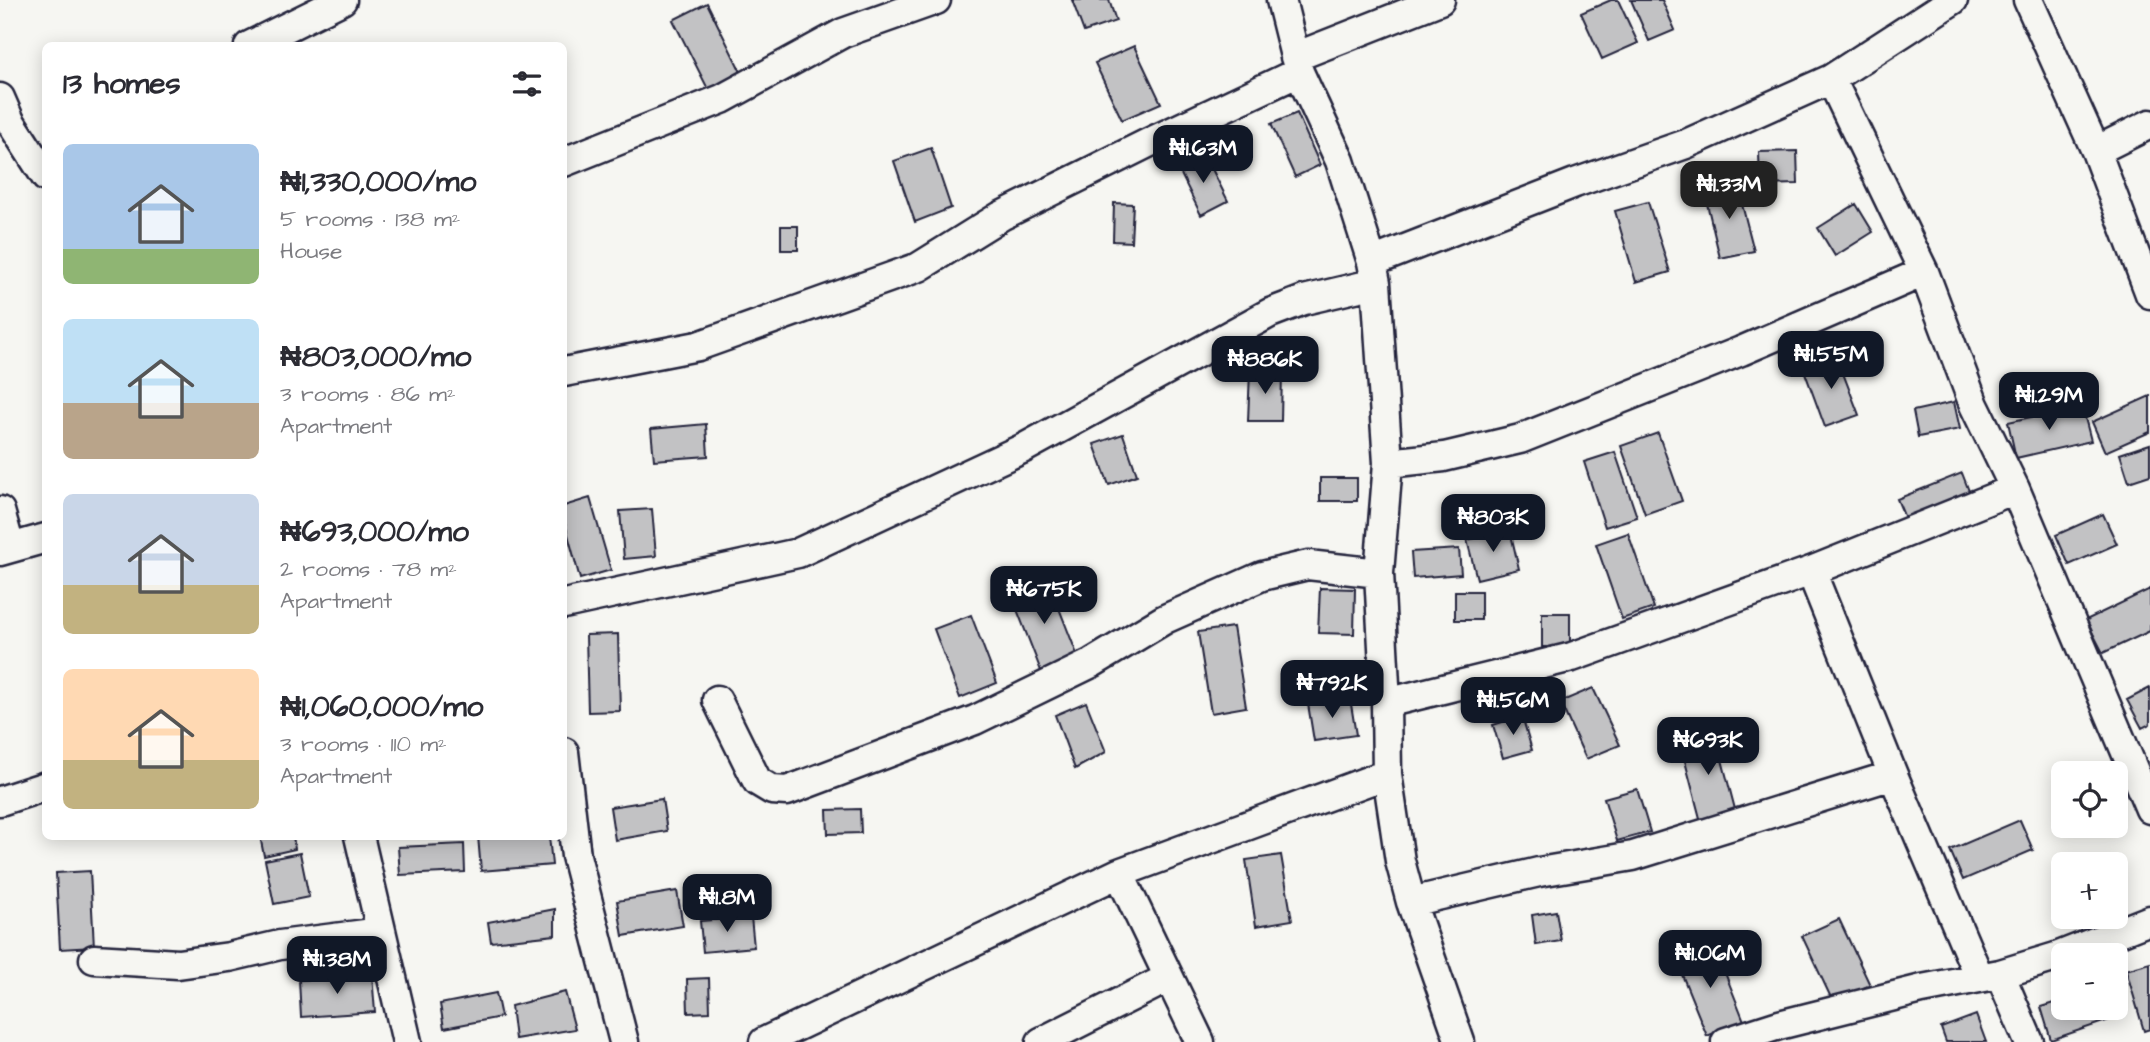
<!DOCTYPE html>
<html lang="en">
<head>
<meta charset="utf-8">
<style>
  :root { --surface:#fff; --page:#f2f2f3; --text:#2b2b33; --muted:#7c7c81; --accent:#111827 }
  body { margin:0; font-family:"Architects Daughter",sans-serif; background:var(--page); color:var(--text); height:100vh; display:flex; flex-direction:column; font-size:26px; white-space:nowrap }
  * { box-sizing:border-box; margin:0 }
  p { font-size:23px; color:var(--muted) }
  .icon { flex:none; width:38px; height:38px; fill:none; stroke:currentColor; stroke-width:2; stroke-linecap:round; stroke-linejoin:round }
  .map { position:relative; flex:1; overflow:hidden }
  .panel { position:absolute; left:42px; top:42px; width:525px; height:798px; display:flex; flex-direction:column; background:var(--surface); border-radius:10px; box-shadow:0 4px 18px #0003 }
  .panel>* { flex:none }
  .controls { position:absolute; left:2051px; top:761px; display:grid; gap:14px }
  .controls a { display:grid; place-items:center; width:77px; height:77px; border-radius:10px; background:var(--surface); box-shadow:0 4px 18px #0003; font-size:35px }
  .price { position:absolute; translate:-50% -60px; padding:0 16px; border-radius:14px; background:var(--accent); color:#fff; font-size:23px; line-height:46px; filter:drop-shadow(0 2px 4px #0008) }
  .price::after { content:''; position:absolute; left:50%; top:42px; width:21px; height:16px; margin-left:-10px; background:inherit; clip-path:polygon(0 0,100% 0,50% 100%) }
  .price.current { background:#222; color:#fff }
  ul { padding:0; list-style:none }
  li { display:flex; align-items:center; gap:21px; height:175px; padding:0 21px }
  li span { display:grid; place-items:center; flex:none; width:196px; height:140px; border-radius:10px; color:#555 }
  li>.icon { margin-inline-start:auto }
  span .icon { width:84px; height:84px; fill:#fffc; stroke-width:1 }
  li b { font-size:30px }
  h2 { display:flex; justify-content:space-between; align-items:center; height:84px; padding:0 21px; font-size:30px }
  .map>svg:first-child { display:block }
  .building { fill:#c2c2c4; stroke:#22223b; stroke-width:2 }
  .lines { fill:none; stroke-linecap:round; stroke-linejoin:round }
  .minor-casing { stroke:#22223b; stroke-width:33 }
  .minor { stroke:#f6f6f2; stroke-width:28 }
</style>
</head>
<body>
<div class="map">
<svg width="2150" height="1042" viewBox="0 0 2150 1042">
  <rect width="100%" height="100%" fill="#f6f6f2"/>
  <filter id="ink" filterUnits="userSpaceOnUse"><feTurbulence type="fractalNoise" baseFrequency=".0143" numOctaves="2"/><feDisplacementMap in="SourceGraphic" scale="14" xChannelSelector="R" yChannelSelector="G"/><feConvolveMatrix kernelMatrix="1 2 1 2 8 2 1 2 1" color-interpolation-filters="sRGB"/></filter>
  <g filter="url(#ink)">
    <path class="building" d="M1072,0H1109L1116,21L1084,32Z
      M1611,0H1618L1638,43L1602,59L1581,13Z
      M1631,0H1662L1675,30L1649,41Z
      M707,3L744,78L711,95L673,20Z
      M1134,46L1161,103L1122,120L1095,63Z
      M1297,113L1320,165L1295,177L1271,124Z
      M931,148L951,208L915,222L894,161Z
      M1797,151L1798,184L1760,185L1759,152Z
      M1205,155L1228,201L1201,215L1178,168Z
      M1737,185L1754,251L1720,258L1704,191Z
      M1648,202L1670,272L1636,282L1615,211Z
      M1114,203L1133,204L1131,242L1113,241Z
      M1856,204L1873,232L1835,256L1818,228Z
      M781,226H798V250H781Z
      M1836,355L1859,415L1825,427L1803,367Z
      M1250,371H1282L1281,421H1248Z
      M2150,396V432L2105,452L2092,422Z
      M1954,402L1960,429L1918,437L1913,411Z
      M2082,406L2091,441L2016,458L2008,422Z
      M706,424L708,456L654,460L651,429Z
      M1658,433L1682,501L1645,514L1621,446Z
      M1123,434L1137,475L1109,485L1094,444Z
      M2150,444V475L2129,482L2120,454Z
      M1615,452L1637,517L1605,527L1584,462Z
      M1962,473L1974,504L1910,530L1897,499Z
      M1320,478H1357V501H1320Z
      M590,498L611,570L580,579L564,520V506Z
      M652,509L656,556L624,559L620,511Z
      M2103,514L2117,544L2069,565L2056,535Z
      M1510,530L1519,569L1477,579L1467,540Z
      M1628,533L1654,608L1622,619L1596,544Z
      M1459,549L1461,574L1413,578L1411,552Z
      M1048,580L1078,657L1041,671L1011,594Z
      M1320,588L1355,589L1354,634L1318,633Z
      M2150,589V631L2103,653L2086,620Z
      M1455,591H1481V620H1455Z
      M1542,613H1570V647H1542Z
      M971,615L997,683L960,698L934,629Z
      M1233,627L1246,707L1211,713L1198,632Z
      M618,634L620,711L588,712L586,635Z
      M1593,688L1620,745L1586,759L1560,702Z
      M2150,688V724L2142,728L2127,700Z
      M1350,698L1356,735L1314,741L1308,704Z
      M1086,702L1106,752L1075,769L1055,715Z
      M1522,716L1532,750L1503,758L1493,725Z
      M1715,733L1736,813L1701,822L1680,742Z
      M1637,789L1650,832L1617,841L1604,798Z
      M662,799L667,831L615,840L610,807Z
      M860,809L861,833L828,834L827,810Z
      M2020,820L2033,850L1963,880L1950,850Z
      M260,836H293L295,849L264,856Z
      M478,836H549L552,865L481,871Z
      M464,844L465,872L400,875L398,847Z
      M300,853L309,897L274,904L265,860Z
      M1281,855L1292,920L1256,926L1246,860Z
      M90,871L94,947L60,949L56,873Z
      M677,891L683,926L623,936L617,901Z
      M555,909V935L491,942L488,922Z
      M1556,911L1561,941L1536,945L1532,915Z
      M751,917L754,947L703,952L700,921Z
      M1839,919L1870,985L1833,1002L1802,936Z
      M1714,945L1744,1021L1707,1036L1676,960Z
      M2150,963V1029L2144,1031L2126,970Z
      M372,975L375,1012L301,1017L299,980Z
      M709,978L710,1012L688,1013L687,979Z
      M565,992L575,1029L515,1039L511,1006Z
      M496,993L501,1017L444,1028L440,1004Z
      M2063,1000V1008H2114L2118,1017L2051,1040L2041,1007Z
      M1976,1015L1986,1042H1946L1941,1028Z"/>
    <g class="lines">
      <defs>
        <path id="minor" d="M1281,0L1299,72L1340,161L1372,262L1376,283L1388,463L1379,573L1386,703L1387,774L1400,861L1411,902L1460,1042
          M2028,0L2096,151L2150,294
          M249,46L342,0
          M1295,57L1440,0
          M1831,79L1924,272L1974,405L2015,489L2150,809
          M0,98L10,121L46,177
          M2096,151L2150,124
          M564,162L722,99L843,33L936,0
          M1372,262L1575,183L1686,144L1831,79L1953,0
          M564,372L698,346L919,267L1001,216L1148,143L1299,72
          M1388,463L1444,457L1520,439L1741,351L1924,272
          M0,511L10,547
          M0,551L46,538
          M1811,571L1893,775L1979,977
          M564,604L798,553L1024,448L1270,313L1304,300L1376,283
          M717,700L757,781L772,790L787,791L975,720L1092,663L1165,619L1262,576L1308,565L1379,573
          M1386,703L1572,657L1811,571L2015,489
          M564,752L576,856L624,1042
          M0,801L46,786
          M359,836L407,1042
          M1119,873L1200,1042
          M1411,902L1539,872L1633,856L1893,775
          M94,959L178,964L229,957L280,945L381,932
          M2000,974L2029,1042
          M764,1042L1119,873L1387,774
          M1041,1042L1168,978
          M1726,1042L1779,1025L1922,989L2000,974L2056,957L2150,920"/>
      </defs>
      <use href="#minor" class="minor-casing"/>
      <use href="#minor" class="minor"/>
    </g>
  </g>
</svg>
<div class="controls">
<a><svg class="icon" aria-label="locate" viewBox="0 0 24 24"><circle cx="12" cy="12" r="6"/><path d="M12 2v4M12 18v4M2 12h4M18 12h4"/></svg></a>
<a>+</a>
<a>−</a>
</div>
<b class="price" style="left:1203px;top:185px">₦1.63M</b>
<b class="price current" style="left:1729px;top:221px">₦1.33M</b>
<b class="price" style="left:1831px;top:391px">₦1.55M</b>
<b class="price" style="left:1265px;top:396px">₦886K</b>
<b class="price" style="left:2049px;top:432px">₦1.29M</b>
<b class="price" style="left:1493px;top:554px">₦803K</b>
<b class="price" style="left:1044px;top:626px">₦675K</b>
<b class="price" style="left:1332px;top:720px">₦792K</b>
<b class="price" style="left:1513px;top:737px">₦1.56M</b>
<b class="price" style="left:1708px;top:777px">₦693K</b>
<b class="price" style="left:727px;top:934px">₦1.8M</b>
<b class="price" style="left:1710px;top:990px">₦1.06M</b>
<b class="price" style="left:337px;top:996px">₦1.38M</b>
<section class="panel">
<h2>13 homes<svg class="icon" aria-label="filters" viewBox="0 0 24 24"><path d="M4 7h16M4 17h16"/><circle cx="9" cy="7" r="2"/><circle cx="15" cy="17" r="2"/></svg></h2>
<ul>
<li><span style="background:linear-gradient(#a9c7e8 75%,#8fb573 0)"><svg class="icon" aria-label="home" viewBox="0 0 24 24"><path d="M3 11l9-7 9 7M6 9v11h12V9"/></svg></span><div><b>₦1,330,000/mo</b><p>5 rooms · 138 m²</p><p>House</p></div></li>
<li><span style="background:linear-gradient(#bfe0f5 60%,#b9a48a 0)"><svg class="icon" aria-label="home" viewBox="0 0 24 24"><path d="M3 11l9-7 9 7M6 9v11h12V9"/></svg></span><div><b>₦803,000/mo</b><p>3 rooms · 86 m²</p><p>Apartment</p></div></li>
<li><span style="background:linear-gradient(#c9d6e8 65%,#c2b280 0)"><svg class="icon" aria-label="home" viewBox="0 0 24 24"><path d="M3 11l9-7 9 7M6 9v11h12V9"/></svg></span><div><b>₦693,000/mo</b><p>2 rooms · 78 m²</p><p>Apartment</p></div></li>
<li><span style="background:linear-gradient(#ffd9b3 65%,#c2b280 0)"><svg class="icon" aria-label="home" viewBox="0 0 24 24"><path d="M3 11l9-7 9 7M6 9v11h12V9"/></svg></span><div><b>₦1,060,000/mo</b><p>3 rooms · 110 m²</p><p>Apartment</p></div></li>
</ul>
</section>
</div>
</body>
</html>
